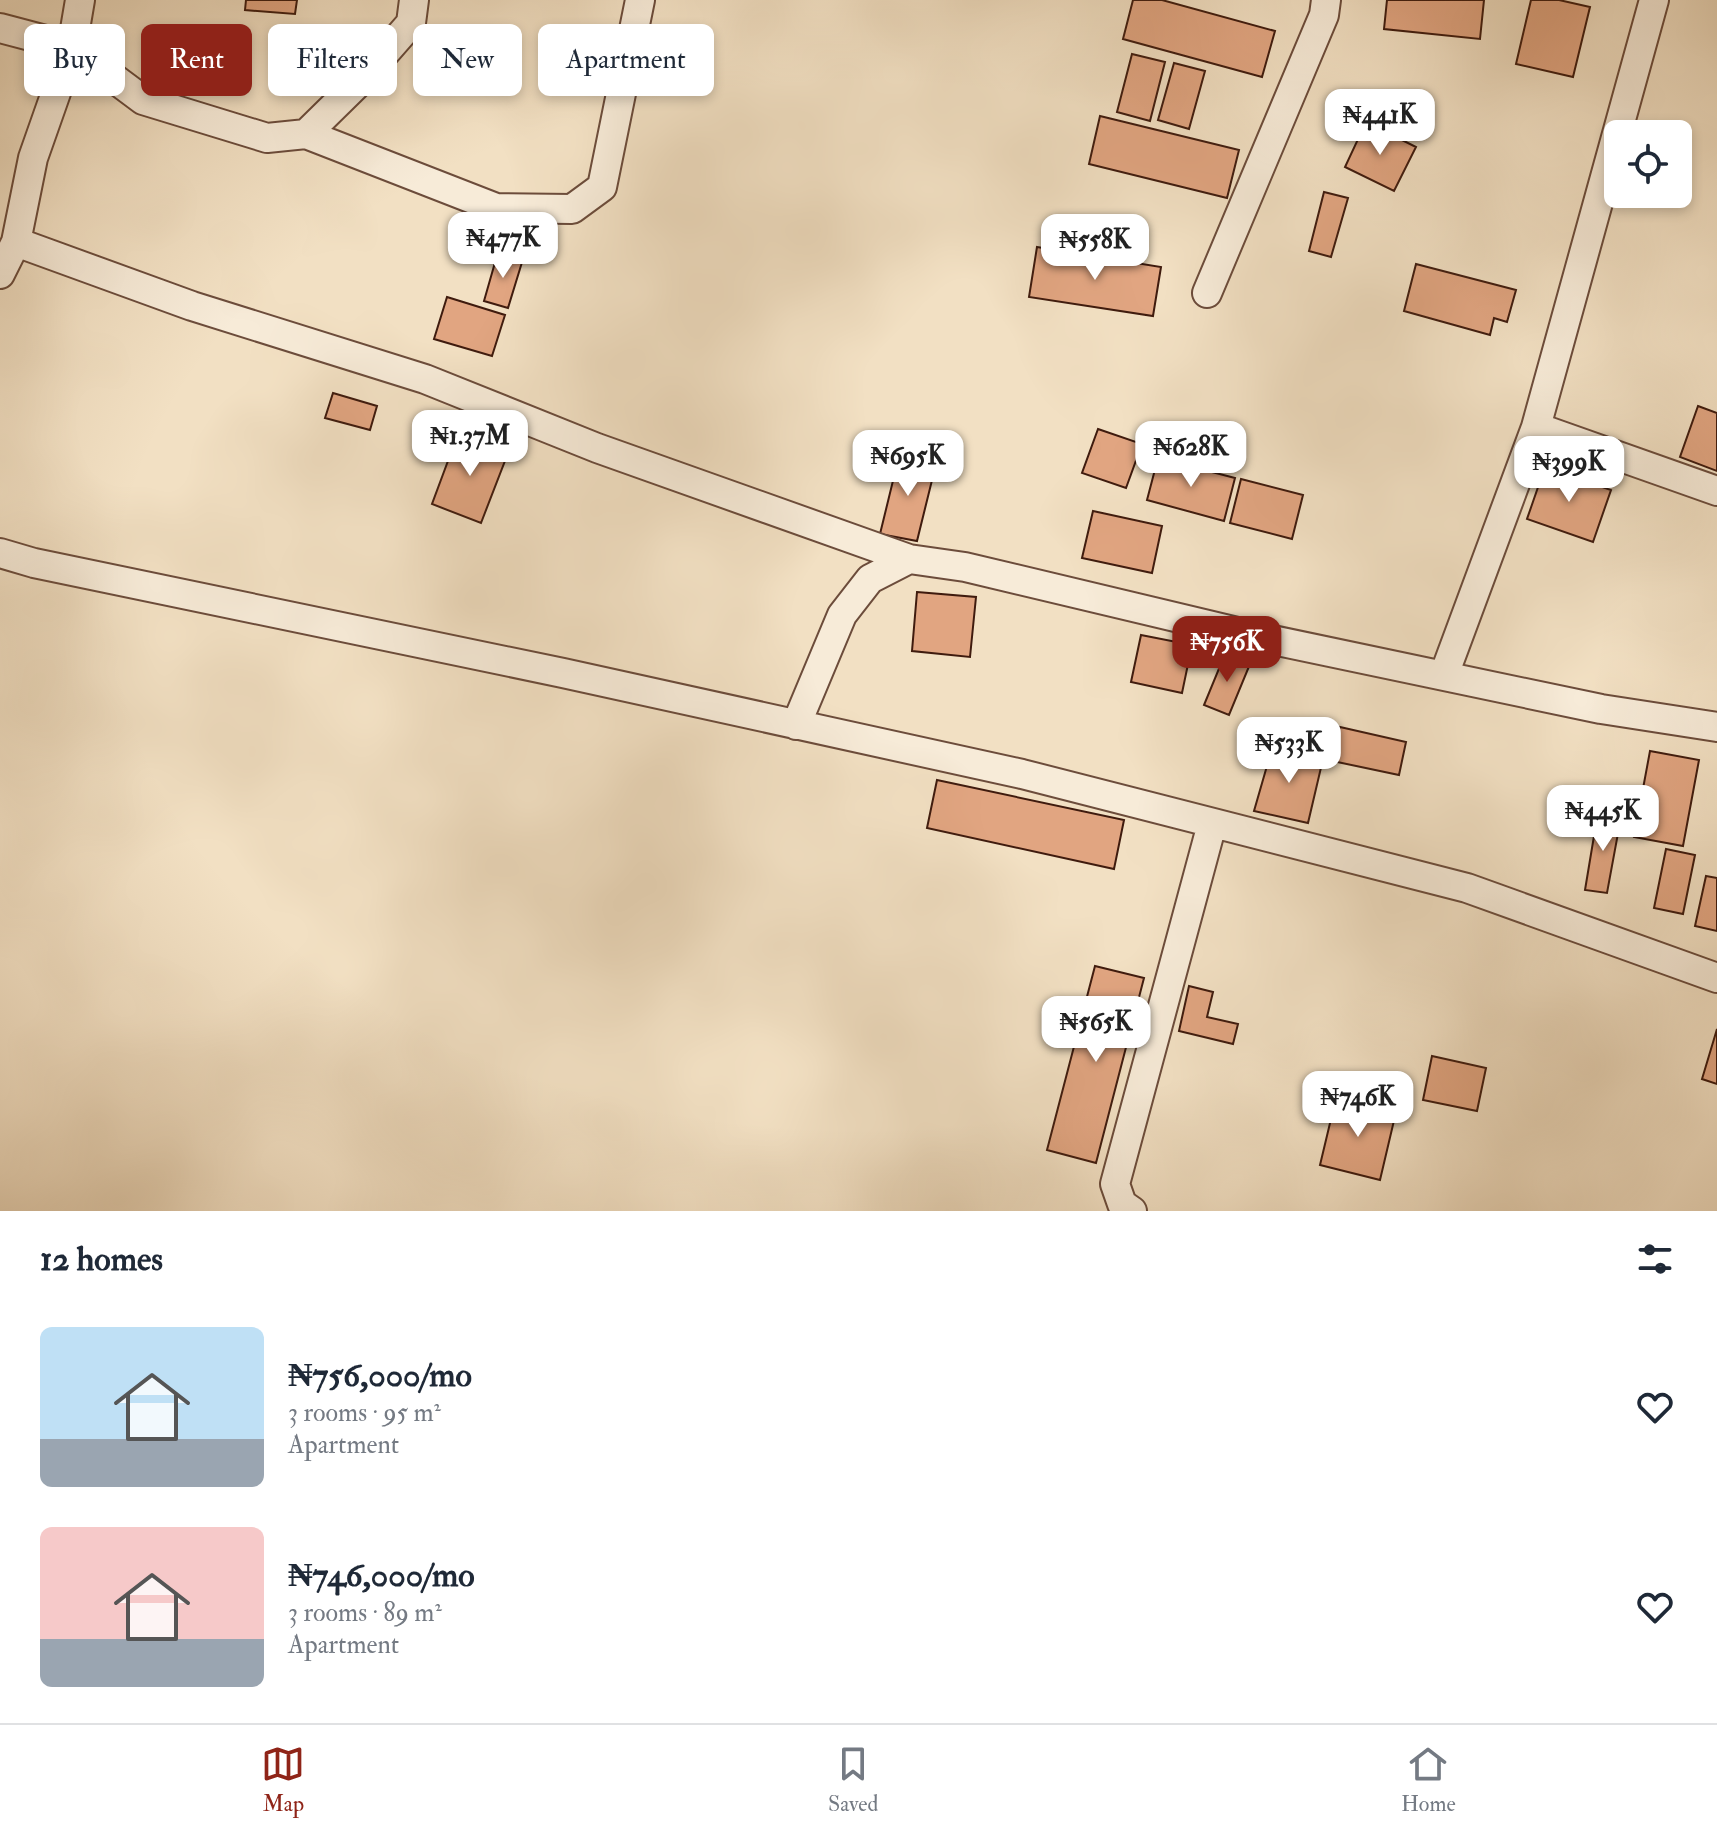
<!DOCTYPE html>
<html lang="en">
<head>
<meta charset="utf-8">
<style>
  :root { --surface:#fff; --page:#f2f2f3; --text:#1f2937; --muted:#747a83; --line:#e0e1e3; --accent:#8f2418 }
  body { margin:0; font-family:"IM FELL Double Pica",serif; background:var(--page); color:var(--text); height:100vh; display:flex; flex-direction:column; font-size:30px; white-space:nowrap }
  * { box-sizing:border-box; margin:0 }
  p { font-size:26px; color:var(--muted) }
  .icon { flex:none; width:44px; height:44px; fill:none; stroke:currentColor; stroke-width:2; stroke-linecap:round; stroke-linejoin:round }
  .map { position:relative; height:1211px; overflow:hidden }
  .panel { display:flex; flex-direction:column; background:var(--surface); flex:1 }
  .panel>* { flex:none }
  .banner { position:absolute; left:24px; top:24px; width:800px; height:72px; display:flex; gap:16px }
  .controls { position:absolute; left:1604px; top:120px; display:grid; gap:16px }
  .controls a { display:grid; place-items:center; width:88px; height:88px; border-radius:12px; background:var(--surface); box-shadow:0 4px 12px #0003; font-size:40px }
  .price { position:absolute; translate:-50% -68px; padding:0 18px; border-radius:16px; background:#fff; color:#222; font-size:26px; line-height:52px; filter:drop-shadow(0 2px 4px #0008) }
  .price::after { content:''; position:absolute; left:50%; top:48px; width:24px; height:18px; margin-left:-12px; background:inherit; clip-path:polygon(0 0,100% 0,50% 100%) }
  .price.current { background:var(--accent); color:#fff }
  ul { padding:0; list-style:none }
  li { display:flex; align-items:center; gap:24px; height:200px; padding:0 40px }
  li span { display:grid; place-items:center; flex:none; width:224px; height:160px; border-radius:12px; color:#555 }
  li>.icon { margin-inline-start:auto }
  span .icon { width:96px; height:96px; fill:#fffc; stroke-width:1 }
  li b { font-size:34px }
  h2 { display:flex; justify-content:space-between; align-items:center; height:96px; padding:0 40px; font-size:34px }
  .tag { padding:0 28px; border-radius:12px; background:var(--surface); box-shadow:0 4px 12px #0003; font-size:28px; line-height:72px }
  .tag.current { background:var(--accent); color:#fff }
  .tabs { display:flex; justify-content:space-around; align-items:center; height:112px; border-top:2px solid var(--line); background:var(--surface); font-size:22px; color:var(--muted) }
  .tabs a { display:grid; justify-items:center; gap:4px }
  .tabs .current { color:var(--accent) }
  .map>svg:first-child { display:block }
  .building { fill:#e1a581; stroke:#3f1b0e; stroke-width:2 }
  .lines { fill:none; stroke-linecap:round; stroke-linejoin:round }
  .street-casing { stroke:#6c4c3b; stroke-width:32 }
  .street { stroke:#f7ebd8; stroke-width:28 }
</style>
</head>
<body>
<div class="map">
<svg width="1717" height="1211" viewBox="0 0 1717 1211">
  <rect width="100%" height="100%" fill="#f2e0c3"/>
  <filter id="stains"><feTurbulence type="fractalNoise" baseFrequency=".0025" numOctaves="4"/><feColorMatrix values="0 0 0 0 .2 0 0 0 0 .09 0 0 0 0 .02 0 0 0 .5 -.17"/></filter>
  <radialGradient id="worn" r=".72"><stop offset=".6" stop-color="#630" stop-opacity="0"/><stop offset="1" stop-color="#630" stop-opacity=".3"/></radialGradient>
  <path class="building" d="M246,0H297L295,14L245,10Z
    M1133,0H1162L1275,31L1262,77L1123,39Z
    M1387,0H1484L1480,39L1384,29Z
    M1531,0H1559L1590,7L1573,77L1516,64Z
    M1132,54L1165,62L1150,121L1117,112Z
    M1174,63L1205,71L1189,129L1158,120Z
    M1100,116L1239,150L1227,198L1089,164Z
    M1366,122L1416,147L1394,191L1345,167Z
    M1324,192L1348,198L1331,257L1309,251Z
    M1037,247L1161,267L1153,316L1029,297Z
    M498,252L523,259L508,308L484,301Z
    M1416,264L1516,290L1507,322L1494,318L1490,335L1404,311Z
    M447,297L505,315L492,356L434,339Z
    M333,393L377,406L370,430L325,418Z
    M1698,406L1717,413V471L1680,457Z
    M1098,429L1142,444L1126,488L1082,473Z
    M458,434L508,453L481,523L432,504Z
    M900,452L936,464L917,541L880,534Z
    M1158,458L1235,478L1224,521L1147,500Z
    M1545,467L1611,490L1593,542L1527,519Z
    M1241,479L1303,495L1292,539L1230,523Z
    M1093,511L1162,526L1152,573L1082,558Z
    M917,592L976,597L970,657L912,651Z
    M1141,635L1192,645L1182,693L1131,682Z
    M1225,654L1250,664L1229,715L1204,705Z
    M1340,727L1406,742L1399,775L1323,759Z
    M1273,745L1323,759L1308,823L1254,811Z
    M1650,751L1699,760L1683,846L1634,837Z
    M937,780L1124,820L1114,869L927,828Z
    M1598,812L1621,817L1607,893L1585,890Z
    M1666,849L1695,855L1683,914L1654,908Z
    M1706,876L1717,878V931L1695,926Z
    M1095,966L1144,978L1096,1163L1047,1150Z
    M1189,986L1213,992L1207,1017L1238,1024L1233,1044L1179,1031Z
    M1717,1029V1084L1702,1079Z
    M1432,1056L1486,1068L1477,1111L1423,1100Z
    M1336,1098L1396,1112L1380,1180L1320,1165Z"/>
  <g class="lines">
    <defs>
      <path id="street" d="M0,28L72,47L143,100L267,138L306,134L362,79L411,23L414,0
        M306,134L496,208L572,209L602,187L640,0
        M16,242L33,158L72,47L80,0
        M0,274L16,242L192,306L425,379L597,448L909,559
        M1207,293L1324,15L1326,0
        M1536,427L1717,491
        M0,553L34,563L563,673L1022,774L1467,888L1717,978
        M1444,675L1536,427L1654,0
        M796,725L842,615L870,579L909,559L965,567L1263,638L1601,709L1717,727
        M1132,1211L1122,1204L1115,1184L1212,824"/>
    </defs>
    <use href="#street" class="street-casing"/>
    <use href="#street" class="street"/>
  </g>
  <rect width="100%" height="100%" filter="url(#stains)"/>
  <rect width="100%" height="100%" fill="url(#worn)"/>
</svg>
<div class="controls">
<a><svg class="icon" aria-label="locate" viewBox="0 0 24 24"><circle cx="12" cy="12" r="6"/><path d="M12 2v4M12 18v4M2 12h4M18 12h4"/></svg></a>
</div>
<b class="price" style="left:1380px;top:157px">₦441K</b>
<b class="price" style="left:503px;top:280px">₦477K</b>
<b class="price" style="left:1095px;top:282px">₦558K</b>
<b class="price" style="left:470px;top:478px">₦1.37M</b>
<b class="price" style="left:1191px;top:489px">₦628K</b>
<b class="price" style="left:908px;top:498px">₦695K</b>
<b class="price" style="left:1569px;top:504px">₦399K</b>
<b class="price current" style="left:1227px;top:684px">₦756K</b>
<b class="price" style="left:1289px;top:785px">₦533K</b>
<b class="price" style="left:1603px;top:853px">₦445K</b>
<b class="price" style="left:1096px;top:1064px">₦565K</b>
<b class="price" style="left:1358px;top:1139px">₦746K</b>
<div class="banner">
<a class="tag">Buy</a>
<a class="tag current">Rent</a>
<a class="tag">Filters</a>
<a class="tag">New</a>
<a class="tag">Apartment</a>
</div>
</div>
<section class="panel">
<h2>12 homes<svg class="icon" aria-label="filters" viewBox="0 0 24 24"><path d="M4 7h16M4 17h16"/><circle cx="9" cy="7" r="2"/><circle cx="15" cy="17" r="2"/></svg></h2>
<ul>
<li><span style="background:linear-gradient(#bfe0f5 70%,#9aa5b1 0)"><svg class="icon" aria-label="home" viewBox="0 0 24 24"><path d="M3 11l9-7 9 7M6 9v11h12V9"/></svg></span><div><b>₦756,000/mo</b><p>3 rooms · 95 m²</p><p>Apartment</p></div><svg class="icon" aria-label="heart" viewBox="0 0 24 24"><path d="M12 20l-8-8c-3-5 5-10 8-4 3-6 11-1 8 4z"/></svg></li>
<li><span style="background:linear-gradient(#f6c9c9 70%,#9aa5b1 0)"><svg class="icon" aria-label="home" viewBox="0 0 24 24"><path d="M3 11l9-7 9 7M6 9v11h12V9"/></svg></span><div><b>₦746,000/mo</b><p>3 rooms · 89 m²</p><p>Apartment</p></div><svg class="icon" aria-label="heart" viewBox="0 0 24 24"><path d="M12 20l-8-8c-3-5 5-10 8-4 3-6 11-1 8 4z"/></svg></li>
</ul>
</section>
<nav class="tabs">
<a class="current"><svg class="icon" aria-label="map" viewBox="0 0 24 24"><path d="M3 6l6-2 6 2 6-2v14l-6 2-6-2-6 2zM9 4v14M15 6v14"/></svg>Map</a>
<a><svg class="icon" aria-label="saved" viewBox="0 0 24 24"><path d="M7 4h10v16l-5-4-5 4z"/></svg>Saved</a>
<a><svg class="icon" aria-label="home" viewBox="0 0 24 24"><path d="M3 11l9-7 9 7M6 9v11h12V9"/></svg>Home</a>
</nav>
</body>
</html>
